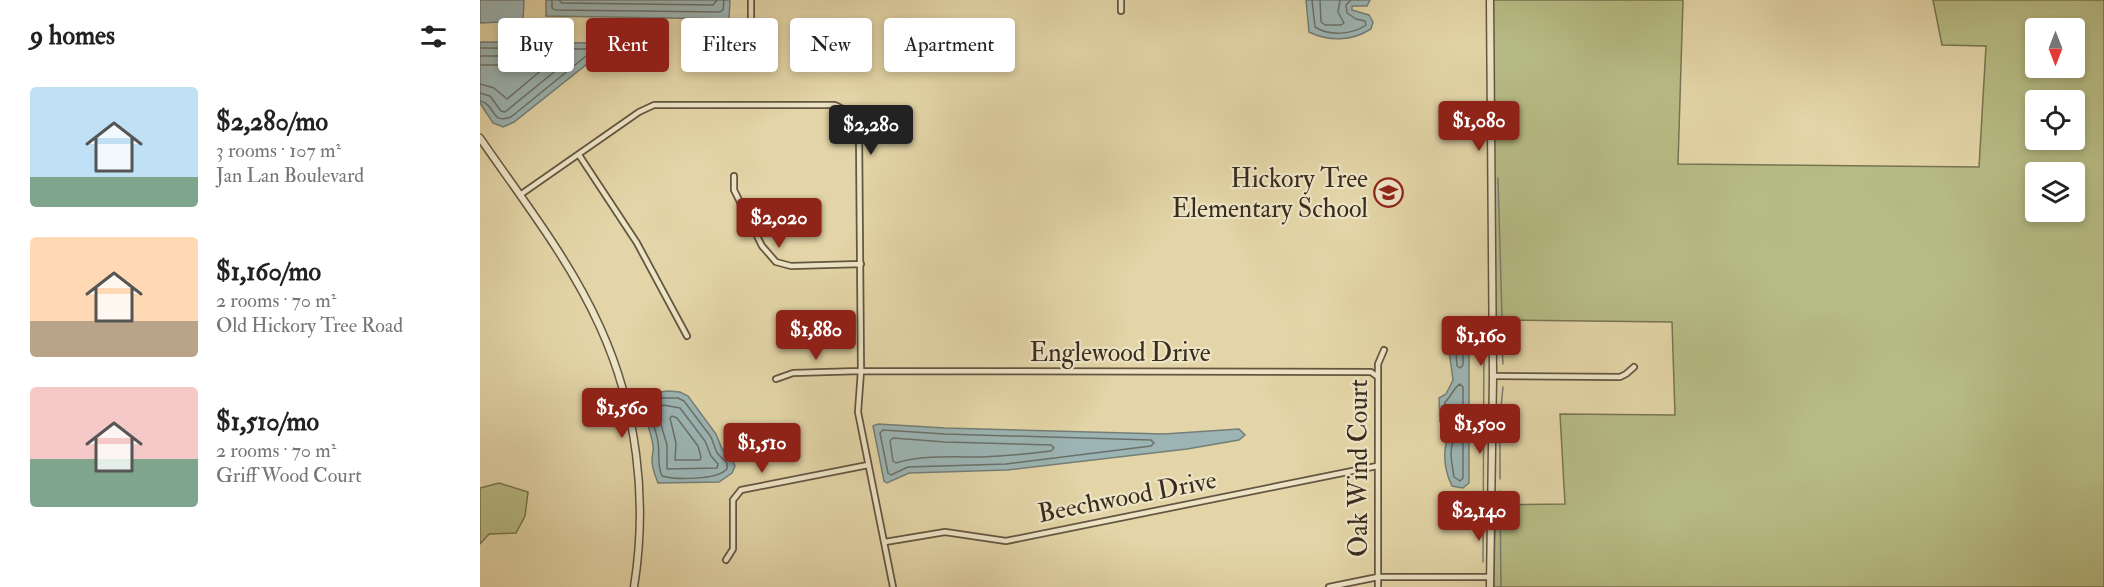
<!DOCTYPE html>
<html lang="en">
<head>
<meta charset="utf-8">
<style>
  :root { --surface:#fff; --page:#f2f2f2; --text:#222; --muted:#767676; --accent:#8f2418 }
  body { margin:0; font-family:"IM FELL Double Pica",serif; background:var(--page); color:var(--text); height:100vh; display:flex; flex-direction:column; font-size:22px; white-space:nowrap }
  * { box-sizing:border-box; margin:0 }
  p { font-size:20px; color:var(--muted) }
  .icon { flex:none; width:33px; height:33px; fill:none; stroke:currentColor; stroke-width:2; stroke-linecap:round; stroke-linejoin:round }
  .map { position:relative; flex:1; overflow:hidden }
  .sheet { display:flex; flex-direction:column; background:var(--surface); width:480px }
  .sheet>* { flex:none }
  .top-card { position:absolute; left:18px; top:18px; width:570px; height:54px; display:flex; gap:12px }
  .needle { width:39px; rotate:180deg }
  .tools { position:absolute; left:1545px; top:18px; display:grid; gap:12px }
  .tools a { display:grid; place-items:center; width:60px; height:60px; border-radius:6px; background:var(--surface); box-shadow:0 3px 9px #0003; font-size:30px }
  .price { position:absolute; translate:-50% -51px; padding:0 14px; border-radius:6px; background:var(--accent); color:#fff; font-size:20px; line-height:39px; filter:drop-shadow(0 2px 3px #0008) }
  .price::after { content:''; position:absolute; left:50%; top:36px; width:18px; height:14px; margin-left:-9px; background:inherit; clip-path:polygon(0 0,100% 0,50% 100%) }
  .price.selected { background:#222; color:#fff }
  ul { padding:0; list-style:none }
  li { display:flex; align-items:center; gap:18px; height:150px; padding:0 30px }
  li span { display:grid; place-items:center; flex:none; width:168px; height:120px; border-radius:6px; color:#555 }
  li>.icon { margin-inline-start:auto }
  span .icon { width:72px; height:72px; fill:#fffc; stroke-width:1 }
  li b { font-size:26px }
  h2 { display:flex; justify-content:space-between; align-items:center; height:72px; padding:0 30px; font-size:26px }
  .pill { padding:0 21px; border-radius:6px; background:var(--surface); box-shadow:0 3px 9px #0003; font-size:21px; line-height:54px }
  .pill.selected { background:var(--accent); color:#fff }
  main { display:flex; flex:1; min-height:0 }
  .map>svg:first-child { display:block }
  .green { fill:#b7bc85; stroke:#787452; stroke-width:1.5; fill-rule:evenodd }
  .water { fill:#9cb5b4; stroke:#747e78; stroke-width:1.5 }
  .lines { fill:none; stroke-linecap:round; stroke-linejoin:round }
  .shore { stroke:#6a7069; stroke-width:1.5 }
  .stream { stroke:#747e78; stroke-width:1.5 }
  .minor-casing { stroke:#645640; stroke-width:8 }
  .tertiary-casing { stroke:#645640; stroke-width:9 }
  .minor { stroke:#ede4c6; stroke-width:4.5 }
  .tertiary { stroke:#ede4c6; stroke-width:6 }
  .labels { text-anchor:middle; stroke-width:4.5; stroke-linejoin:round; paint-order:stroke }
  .poi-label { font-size:26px; fill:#392c1e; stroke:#ede4c6; text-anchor:end }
  .street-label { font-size:26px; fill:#392c1e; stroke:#ede4c6 }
</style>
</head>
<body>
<main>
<section class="sheet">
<h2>9 homes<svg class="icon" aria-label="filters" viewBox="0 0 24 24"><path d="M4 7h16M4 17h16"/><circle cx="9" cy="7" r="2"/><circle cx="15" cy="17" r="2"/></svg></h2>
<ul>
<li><span style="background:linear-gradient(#bfe0f5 75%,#7fa58c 0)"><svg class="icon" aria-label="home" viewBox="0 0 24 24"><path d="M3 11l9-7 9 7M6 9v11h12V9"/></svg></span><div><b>$2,280/mo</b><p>3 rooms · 107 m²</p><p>Jan Lan Boulevard</p></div></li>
<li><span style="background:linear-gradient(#ffd9b3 70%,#b9a48a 0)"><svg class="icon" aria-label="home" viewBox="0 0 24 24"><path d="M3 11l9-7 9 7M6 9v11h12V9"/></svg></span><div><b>$1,160/mo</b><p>2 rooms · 70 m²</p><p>Old Hickory Tree Road</p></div></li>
<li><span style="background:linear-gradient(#f6c9c9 60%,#7fa58c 0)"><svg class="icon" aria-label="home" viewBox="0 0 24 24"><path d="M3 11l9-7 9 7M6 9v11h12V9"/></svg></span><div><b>$1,510/mo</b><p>2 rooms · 70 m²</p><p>Griff Wood Court</p></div></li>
</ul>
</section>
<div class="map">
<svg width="1624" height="587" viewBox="0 0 1624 587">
  <rect width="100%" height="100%" fill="#e3d5a7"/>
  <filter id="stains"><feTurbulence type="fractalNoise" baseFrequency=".00333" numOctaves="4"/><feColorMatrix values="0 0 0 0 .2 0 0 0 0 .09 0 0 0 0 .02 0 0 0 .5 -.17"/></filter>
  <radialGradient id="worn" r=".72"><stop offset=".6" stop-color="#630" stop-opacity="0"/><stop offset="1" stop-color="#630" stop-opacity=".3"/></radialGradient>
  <path class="green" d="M1013,0H1203L1198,164L1499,167L1506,46L1462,45L1453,0H1624V587H1014L1015,505L1085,504L1080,414L1195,415L1192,322L1024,320L1015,318ZM1556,28H1594V68H1556ZM1556,100H1594V140H1556ZM1556,172H1594V212H1556Z
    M19,483L48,492L45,516L36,533L9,534L0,544V488Z"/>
  <path class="water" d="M0,0H44L43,21L0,23Z
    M66,0H250L249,19L66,16Z
    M826,0H890L887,6H872V10L889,15L893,22L891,29C872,41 849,42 829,32Z
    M0,42L121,43L117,56L34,122L23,127L13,123L0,103Z
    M978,330L985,336L989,344V483L983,488L972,486C967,476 964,462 965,450C966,441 970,434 967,425L960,422L959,398L966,394L973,380L967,336L971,332Z
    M189,391L200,392L208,396L236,434L242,449L252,459L255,466L252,473L239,482L178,483C175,475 172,469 172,460C172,455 174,450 173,446C171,423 147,393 189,391Z
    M398,424L465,428L684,434L759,429L765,435L759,440L707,449L527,470L429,473L407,483L404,481L393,426Z"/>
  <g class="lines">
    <path class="shore" d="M72,0V8L75,10L240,12L243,10L244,0
      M79,0L82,3L233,5L237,0
      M832,0L835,27C849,36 872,35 886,25L885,21L876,19L867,13L866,5L871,0
      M840,0L841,22L845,25H861L864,23L858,12L860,0
      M0,48L108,49L111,52L31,117C10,125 16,104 0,101
      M0,56H87L90,59L25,112L21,111L10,96L0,93
      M0,65H61L64,68L27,99L14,88L0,84
      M975,338L980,339L983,345V365L980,368L977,366Z
      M980,384L983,387V478L980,481L974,477C973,470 971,461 971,453C972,438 980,426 965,417V402C971,397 974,387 980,384Z
      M181,398H198L204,401L231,437L237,453L247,463V469C237,480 196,480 182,476C176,463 181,451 177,437C175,426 166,413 172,403Z
      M183,405L200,408L225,441L231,456L238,464L237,468L187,469V445L177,411Z
      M192,416L197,418L218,446L221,457L220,460H195L196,443L190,418Z
      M403,430L465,434L671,440L674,443L671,446L526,464L428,467L411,475L408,473L400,433Z
      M413,438L465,442L571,445L574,448L571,451C548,454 524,456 501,457C473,457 442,455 416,463L413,461L410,441Z"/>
    <path class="stream" d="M1018,178L1022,317
      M1021,326L1023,364
      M1020,479V417L1023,387
      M1020,491L1021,587
      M1003,562L1004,328"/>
    <defs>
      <path id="minor" d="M271,0V23
        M641,0V11
        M99,155L157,243L207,336
        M254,176V190L282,246L296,262L311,266L381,264
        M40,195L159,112L174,105H355L371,113L379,132L381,371L378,412L413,587
        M1013,376L1140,377L1146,374L1154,367
        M296,379L313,373L381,371L891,372L898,377
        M405,542L465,532L526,541L897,466
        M246,560L253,549V500L261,490L388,465
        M849,587L898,577H1010
        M898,587V364L904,350"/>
      <path id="tertiary" d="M1010,0L1013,376L1010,587
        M0,138C42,199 90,260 120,327C157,408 168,500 154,587"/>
    </defs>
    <use href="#minor" class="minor-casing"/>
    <use href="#tertiary" class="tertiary-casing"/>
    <use href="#minor" class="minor"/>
    <use href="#tertiary" class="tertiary"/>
  </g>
  <defs>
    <symbol id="school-ring" viewBox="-11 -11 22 22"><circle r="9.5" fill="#ede4c6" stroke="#8f2418" stroke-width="1.5"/><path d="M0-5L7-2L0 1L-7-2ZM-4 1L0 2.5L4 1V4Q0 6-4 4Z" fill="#8f2418"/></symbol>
  </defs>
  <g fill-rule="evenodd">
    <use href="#school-ring" x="892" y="176" width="33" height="33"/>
  </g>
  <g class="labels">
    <g class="poi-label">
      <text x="888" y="187">Hickory Tree<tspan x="888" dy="30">Elementary School</tspan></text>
    </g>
    <g class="street-label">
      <text x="640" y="361">Englewood Drive</text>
      <text transform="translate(878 468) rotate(-90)" y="9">Oak Wind Court</text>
      <text transform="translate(647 496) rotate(-11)" y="9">Beechwood Drive</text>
    </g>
  </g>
  <rect width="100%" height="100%" filter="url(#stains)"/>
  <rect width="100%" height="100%" fill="url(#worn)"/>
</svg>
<div class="tools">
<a><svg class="needle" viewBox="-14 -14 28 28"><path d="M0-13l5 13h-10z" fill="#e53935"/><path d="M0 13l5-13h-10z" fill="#767676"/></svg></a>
<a><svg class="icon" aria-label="locate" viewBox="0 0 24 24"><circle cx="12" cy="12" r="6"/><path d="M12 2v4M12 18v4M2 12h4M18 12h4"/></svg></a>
<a><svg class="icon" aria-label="layers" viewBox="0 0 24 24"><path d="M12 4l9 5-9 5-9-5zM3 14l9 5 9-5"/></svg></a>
</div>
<b class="price" style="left:999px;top:152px">$1,080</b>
<b class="price selected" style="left:391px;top:156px">$2,280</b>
<b class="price" style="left:299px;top:249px">$2,020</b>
<b class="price" style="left:336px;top:361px">$1,880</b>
<b class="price" style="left:1001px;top:367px">$1,160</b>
<b class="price" style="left:142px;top:439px">$1,560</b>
<b class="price" style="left:1000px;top:455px">$1,500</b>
<b class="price" style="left:282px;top:474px">$1,510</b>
<b class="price" style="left:999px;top:542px">$2,140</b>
<div class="top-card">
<a class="pill">Buy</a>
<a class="pill selected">Rent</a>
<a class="pill">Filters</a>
<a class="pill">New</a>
<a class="pill">Apartment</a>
</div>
</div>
</main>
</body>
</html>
